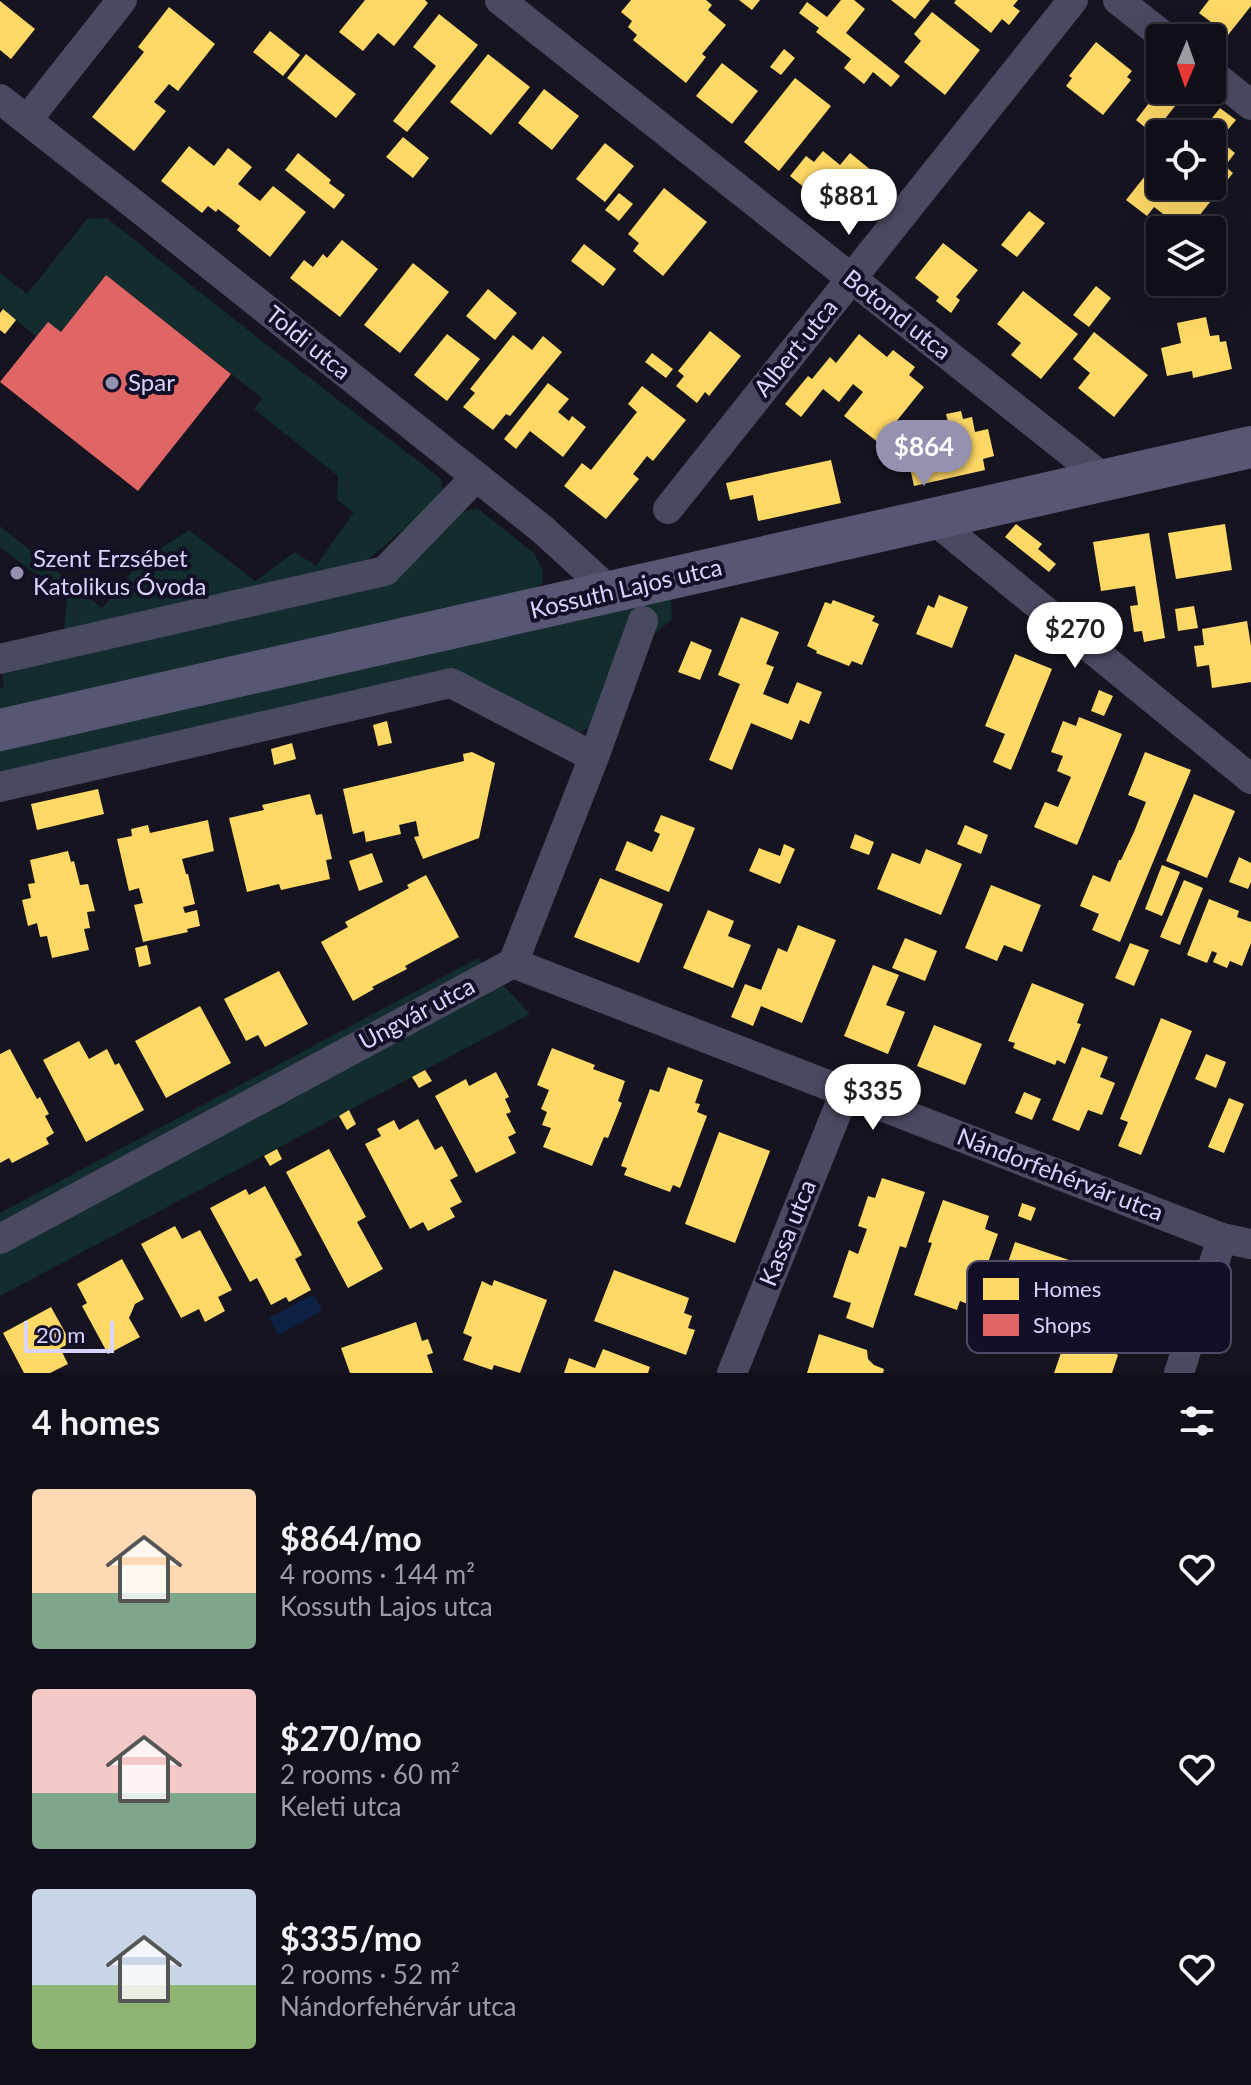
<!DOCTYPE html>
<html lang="en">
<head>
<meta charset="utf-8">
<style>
  :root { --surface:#100f19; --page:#1e1d26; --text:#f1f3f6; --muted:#9c9ca2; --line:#302f38; --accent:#9591b1 }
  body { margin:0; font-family:Lato,sans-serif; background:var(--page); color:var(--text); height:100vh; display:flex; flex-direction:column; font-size:30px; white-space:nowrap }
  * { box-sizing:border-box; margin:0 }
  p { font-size:26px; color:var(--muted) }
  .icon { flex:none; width:44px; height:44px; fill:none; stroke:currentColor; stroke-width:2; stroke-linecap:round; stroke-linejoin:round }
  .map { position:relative; height:1373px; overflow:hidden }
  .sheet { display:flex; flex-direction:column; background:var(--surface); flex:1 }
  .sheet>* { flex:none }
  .needle { width:52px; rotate:182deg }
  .tools { position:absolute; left:1146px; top:24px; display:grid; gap:16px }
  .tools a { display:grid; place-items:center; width:80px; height:80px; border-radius:8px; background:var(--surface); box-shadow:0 8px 32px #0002,0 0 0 2px var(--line); font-size:40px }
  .scale { position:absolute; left:24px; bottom:20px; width:90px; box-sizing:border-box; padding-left:8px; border:4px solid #d9d4ff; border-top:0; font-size:22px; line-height:28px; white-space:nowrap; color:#d9d4ff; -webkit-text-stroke:6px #130f26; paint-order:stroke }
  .price { position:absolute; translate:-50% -68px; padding:0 18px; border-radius:28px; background:#fff; color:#222; font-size:26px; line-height:52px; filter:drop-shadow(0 2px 4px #0008) }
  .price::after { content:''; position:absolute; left:50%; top:48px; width:24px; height:18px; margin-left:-12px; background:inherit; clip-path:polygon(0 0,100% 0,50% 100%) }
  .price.on { background:var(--accent); color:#fff }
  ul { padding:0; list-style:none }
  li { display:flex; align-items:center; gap:24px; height:200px; padding:0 32px }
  li span { display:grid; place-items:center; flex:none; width:224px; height:160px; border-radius:8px; color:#555 }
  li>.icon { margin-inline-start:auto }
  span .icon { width:96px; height:96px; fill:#fffc; stroke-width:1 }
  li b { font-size:34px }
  h2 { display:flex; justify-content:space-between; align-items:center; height:96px; padding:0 32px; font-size:34px }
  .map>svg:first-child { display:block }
  .green { fill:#132c2d }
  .water { fill:#0d2144 }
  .homes { fill:#ffd966 }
  .shops { fill:#e06666 }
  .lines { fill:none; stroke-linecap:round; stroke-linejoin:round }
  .street { stroke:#4a4962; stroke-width:30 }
  .secondary { stroke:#575674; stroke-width:42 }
  .poi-dot { fill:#9591b1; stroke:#130f26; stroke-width:3 }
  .labels { text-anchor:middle; stroke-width:8; stroke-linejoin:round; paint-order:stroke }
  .street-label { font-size:24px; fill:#d9d4ff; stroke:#130f26 }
  .poi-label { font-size:24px; fill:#d9d4ff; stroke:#130f26; text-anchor:start }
  .key { fill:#130f26; stroke:#4e4a67; stroke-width:2 }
  .key-label { font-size:22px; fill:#d9d4ff }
</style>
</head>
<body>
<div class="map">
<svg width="1251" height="1373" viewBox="0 0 1251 1373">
  <rect width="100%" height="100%" fill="#161421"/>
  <path class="green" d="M107,218L259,339L440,478L443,489L438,500L364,563L64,631L67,598L0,547V526L102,608L142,560L189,530L255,581L295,552L316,566L354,512L337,500L338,476L254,409L262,398L106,275L61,332L48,322L37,337L0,307V273L27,294L87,219Z
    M477,508L534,553L543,571V582L531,593L0,711V689L4,687L2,674L368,588L391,579L463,512Z
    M671,599L672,620L651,636L596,724L581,732L552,722L440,673L0,777V749Z
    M478,958L530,1014L0,1296V1213Z"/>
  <path class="water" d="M314,1294L322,1311L278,1335L269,1318Z"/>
  <path class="homes" d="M365,0H425L428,3L394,46L378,33L363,51L339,32Z
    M631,0H706L712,5L708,10L726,25L702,54L706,57L686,83L633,40L637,35L628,27L632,21L621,12Z
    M739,0H760L752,10Z
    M841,0H854L865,9L846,33L900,76L891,87L873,72L864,84L844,68L851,59L816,32L819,28L799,13L807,2L827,17Z
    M891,0H930L915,19Z
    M956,0H1018L1013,6L1020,11L1009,25L1002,19L991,33L954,3Z
    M1209,0H1251V6L1228,35L1199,13Z
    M0,1L35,29L11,59L0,50Z
    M169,7L215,44L178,91L169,84L154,102L166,111L134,151L92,117L144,52L138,47Z
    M932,12L980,50L945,95L904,62L921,41L914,34Z
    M439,14L478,45L407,132L393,121L436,66L413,47Z
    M270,31L300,55L283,76L253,52Z
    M1096,42L1132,71L1127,77L1131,80L1103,115L1066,86L1072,78L1069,76Z
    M784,49L795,58L781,75L770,67Z
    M306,54L356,94L336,118L287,78Z
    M488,54L530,87L491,135L450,102Z
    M722,63L758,91L732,124L696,96Z
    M795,78L831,106L779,171L744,142Z
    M544,89L579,116L552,150L518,123Z
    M1159,90H1165L1179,101L1153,134L1136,120Z
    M1220,108L1236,120L1219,140L1235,153L1225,166L1233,173L1188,230H1184L1154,207L1147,216L1126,200L1160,157V186H1212V134H1192L1196,130L1200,133Z
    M403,137L429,158L413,178L386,157Z
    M605,143L634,166L605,202L576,179Z
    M189,146L214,166L228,148L252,167L238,184L260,201L273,186L306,212L270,257L237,230L240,226L218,209L216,212L208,206L202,213L161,181Z
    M823,151L840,165L850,153L882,179L847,222L790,176L806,156L814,162Z
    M298,153L331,180L329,183L345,195L334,209L285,170Z
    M664,188L707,222L663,276L633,251L639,243L628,234Z
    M619,193L633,204L619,221L605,210Z
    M1029,211L1045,223L1017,257L1001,245Z
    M342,240L378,269L340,317L290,278L304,260L313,267L323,254L327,258Z
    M943,243L978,270L956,297L960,300L951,313L936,301L939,297L915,278Z
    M584,244L616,269L603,286L571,261Z
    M413,263L449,292L400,353L364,325Z
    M1096,286L1111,298L1089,327L1073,315Z
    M488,289L517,313L495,340L466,316Z
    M1023,291L1078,334L1041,379L1011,355L1021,343L997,324Z
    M3,309L16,320L5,334L0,330V313Z
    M1206,317L1210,336L1219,335L1220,342L1226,341L1232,369L1193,378L1192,371L1167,376L1161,348L1181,343L1177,323Z
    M710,331L741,356L709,396L705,392L697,403L676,386L684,376L678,371Z
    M1094,332L1148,375L1114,417L1078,388L1090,373L1073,359Z
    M447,334L480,359L447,401L414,375Z
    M859,334L887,357L893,350L915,367L909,375L924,387L879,443L844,416L863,392L853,384L839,402L823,389L801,417L785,404L808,376L812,379L830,357L836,363Z
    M513,335L532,350L543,336L562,352L510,416L506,414L493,430L463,407L475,393L470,389Z
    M652,353L673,369L666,378L645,362Z
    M548,383L569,399L558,412L569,421L572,416L586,427L563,457L530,431L516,449L504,439Z
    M642,386L686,420L653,461L647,456L633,474L639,479L606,519L564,486L582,463L591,470L637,412L628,404Z
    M961,411L963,419L972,417L975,432L988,429L994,456L983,459L985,470L914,486L902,432L948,422L946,414Z
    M831,460L841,503L758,521L753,495L730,500L726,483Z
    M1016,524L1042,544L1038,549L1056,564L1049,572L1005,537Z
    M1225,524L1232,570L1176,579L1168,533Z
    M1149,533L1165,638L1144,642L1142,631L1134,632L1130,606L1138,605L1135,586L1101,591L1093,542Z
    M939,595L968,607L952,648L916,634L928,605L934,608Z
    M833,600L875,616L872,621L879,624L862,665L852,661L849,666L816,653L817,651L807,646L825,602L831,604Z
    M1194,606L1198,628L1178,631L1175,609Z
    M741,617L779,632L766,664L774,667L763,694L788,704L797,682L822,692L809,724L800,720L792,740L751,723L732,770L709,760L740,684L718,675Z
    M1247,621L1251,646V682L1212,688L1209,665L1197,667L1194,646L1204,645L1202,629Z
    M691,641L712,650L700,680L678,672Z
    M1015,654L1052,669L1011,770L993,762L1005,734L985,726Z
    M1099,690L1113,696L1104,716L1091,711Z
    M1079,717L1122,734L1077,845L1034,827L1045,802L1058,807L1071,777L1057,771L1063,756L1051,752L1063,721L1076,726Z
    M387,721L392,743L378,746L373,725Z
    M292,743L296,759L274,765L271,749Z
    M472,752L495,763L479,838L423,859L414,837L419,836L416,821L399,825L401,834L366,842L364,831L353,834L343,789L464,761L463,754Z
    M1145,752L1191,770L1120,942L1092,930L1099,914L1080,906L1093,875L1110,882L1119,860H1121L1134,832L1146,802L1128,795Z
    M98,789L104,814L37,830L31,804Z
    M310,794L316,815L322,814L332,859L326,860L330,879L281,890L279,884L247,892L229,818L264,810L262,805Z
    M1194,794L1235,811L1207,878L1166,861Z
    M661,815L695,828L669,892L615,870L627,841L652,852L660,834L654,831Z
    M208,820L214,851L182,859L186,874H188L195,904L183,907L185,913L197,910L200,926L187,929L188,932L143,942L134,905L143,903L139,888L129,891L117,839L132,836L131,829L148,825L150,833Z
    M965,825L988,835L981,854L957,844Z
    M855,834L874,842L869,855L850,848Z
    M784,844L795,849L780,884L749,871L759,848L780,856Z
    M926,849L962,864L941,915L877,889L892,853L920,864Z
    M68,851L71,862L74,861L80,885L88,884L95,911L87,912L90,928L84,929L89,950L52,958L47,936L40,937L37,923L28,926L22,900L31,898L28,884L35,883L30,860Z
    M372,853L383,882L359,891L349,861Z
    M1239,857L1251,863V882L1248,889L1229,882Z
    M1162,865L1180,872L1162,916L1145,909Z
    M426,875L459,937L405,966L407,969L372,987L374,989L353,1001L321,942L348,927L345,922L409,888L407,885Z
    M600,878L663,904L639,963L574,937Z
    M1184,880L1203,888L1180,945L1160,937Z
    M991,885L1041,905L1022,952L1004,945L997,961L965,948Z
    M1209,899L1239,911L1237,917L1251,922V943L1242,966L1230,961L1227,968L1213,962L1217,953L1212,951L1207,963L1187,955Z
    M708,910L734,921L728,936L751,945L733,988L683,968Z
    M798,925L836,940L802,1023L761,1006L753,1026L731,1017L745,984L761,990L778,948L787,952Z
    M905,938L937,951L925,981L892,968Z
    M1130,943L1149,950L1134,986L1115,978Z
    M147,945L151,964L139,967L135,948Z
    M873,965L899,975L886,1005L905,1012L888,1054L844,1036Z
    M279,971L308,1024L265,1047L258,1035L246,1041L224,999Z
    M1032,983L1084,1004L1077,1023L1081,1024L1065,1064L1057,1060L1055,1065L1013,1048L1015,1043L1008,1041Z
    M200,1006L231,1063L166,1098L135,1041Z
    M1161,1018L1192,1031L1141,1155L1118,1146L1128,1122L1120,1119Z
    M934,1025L982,1044L965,1085L917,1066Z
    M79,1041L89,1059L107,1049L115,1065L119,1063L144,1110L86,1142L43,1060Z
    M1082,1047L1108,1057L1100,1077L1115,1083L1102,1115L1088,1110L1079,1131L1052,1120Z
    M552,1048L595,1065L593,1069L625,1081L618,1101L622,1103L608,1138L604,1137L592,1166L543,1147L551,1128L542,1125L547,1112L541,1109L549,1090L537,1085Z
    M10,1049L37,1099L40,1097L49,1114L45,1116L54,1133L46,1138L49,1144L12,1163L9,1158L0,1163V1054Z
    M1206,1054L1226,1062L1216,1088L1195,1079Z
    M668,1067L703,1080L695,1103L700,1104L697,1112L707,1116L680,1188L673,1185L670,1192L624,1175L627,1168L621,1166L650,1089L659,1092Z
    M425,1070L432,1081L419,1088L412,1077Z
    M496,1072L509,1097L505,1099L511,1112L506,1114L516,1133L508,1137L516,1153L476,1173L435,1096L466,1079L469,1086Z
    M1024,1092L1041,1099L1032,1120L1015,1113Z
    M1229,1098L1244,1104L1224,1153L1208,1147Z
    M349,1110L356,1124L347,1130L339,1116Z
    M418,1119L435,1150L442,1146L458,1176L450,1180L462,1202L450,1208L455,1217L428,1231L423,1222L410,1229L365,1144L381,1136L377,1129L394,1120L399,1130Z
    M719,1132L770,1151L735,1243L685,1224Z
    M277,1149L282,1159L270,1166L264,1156Z
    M329,1149L366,1217L357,1222L383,1269L348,1288L286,1172Z
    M882,1178L925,1192L906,1248L900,1246L873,1328L846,1318L851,1303L833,1297L849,1250L858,1254L867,1229L858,1226L868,1196L875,1198Z
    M265,1186L302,1255L295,1259L311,1290L289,1302L286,1297L271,1305L257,1278L250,1282L210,1208L246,1189L249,1195Z
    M943,1200L989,1216L985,1229L998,1234L973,1306L960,1301L957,1310L914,1295L932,1243L928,1242Z
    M1022,1203L1036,1208L1031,1221L1018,1216Z
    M175,1226L182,1239L200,1230L232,1290L218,1297L225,1311L205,1322L199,1309L181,1318L141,1244Z
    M1015,1242L1072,1261L1046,1337L989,1318Z
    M122,1259L144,1299L135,1304L129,1318L140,1337L108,1354L82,1306L87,1303L77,1284Z
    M614,1270L689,1298L684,1313L692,1316L688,1328L695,1330L686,1355L594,1321Z
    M494,1280L547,1300L520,1373L494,1365L492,1370L463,1360L472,1337L463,1333L482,1281L492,1286Z
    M1083,1290L1130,1306L1114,1353L1118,1355L1112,1373H1054Z
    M51,1307L71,1343L60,1348L68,1364L50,1373H24L3,1333Z
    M416,1322L422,1341L428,1339L433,1353L427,1355L433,1373H350L341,1348Z
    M819,1334L867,1350L868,1359L874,1365L884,1369L883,1373H807Z
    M603,1349L650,1367L648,1373H564L569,1358L595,1368Z"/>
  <path class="shops" d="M106,275L231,374L138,491L0,382L48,322L61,332Z"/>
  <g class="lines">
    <path class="street" d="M500,0L1107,481
      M1118,0L1166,38
      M1212,74L1251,105
      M0,99L135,205L542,529L611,592
      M27,120L122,0
      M668,509L1073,0
      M934,520L1251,779
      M0,659L385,571L476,477
      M0,787L451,683L594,757
      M513,963L1222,1238L1251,1244
      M0,1239L513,963L594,757L643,621
      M732,1373L845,1092
      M1179,1373L1222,1238"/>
    <path class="secondary" d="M0,730L1251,447"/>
  </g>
  <g class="poi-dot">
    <circle cx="112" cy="383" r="8"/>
    <circle cx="17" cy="573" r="8"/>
  </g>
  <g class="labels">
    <g class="street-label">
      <text transform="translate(897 315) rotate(38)" y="8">Botond utca</text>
      <text transform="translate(308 343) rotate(39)" y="8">Toldi utca</text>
      <text transform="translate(796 348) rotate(-51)" y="8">Albert utca</text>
      <text transform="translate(626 589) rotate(-13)" y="8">Kossuth Lajos utca</text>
      <text transform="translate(417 1014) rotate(-28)" y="8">Ungvár utca</text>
      <text transform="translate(1060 1175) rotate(21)" y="8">Nándorfehérvár utca</text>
      <text transform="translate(788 1233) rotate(-68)" y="8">Kassa utca</text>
    </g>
    <g class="poi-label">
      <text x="128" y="391">Spar</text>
      <text x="33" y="567">Szent Erzsébet<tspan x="33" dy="28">Katolikus Óvoda</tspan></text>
    </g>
  </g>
  <rect x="967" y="1261" width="264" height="92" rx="12" class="key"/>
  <rect x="983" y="1278" width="36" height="22" fill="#ffd966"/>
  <rect x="983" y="1314" width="36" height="22" fill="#e06666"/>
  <g class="key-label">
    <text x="1033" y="1297">Homes</text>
    <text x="1033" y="1333">Shops</text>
  </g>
</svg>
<div class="tools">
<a><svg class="needle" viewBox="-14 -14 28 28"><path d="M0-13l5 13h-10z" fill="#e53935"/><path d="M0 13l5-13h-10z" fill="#9c9ca2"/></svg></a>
<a><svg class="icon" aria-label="locate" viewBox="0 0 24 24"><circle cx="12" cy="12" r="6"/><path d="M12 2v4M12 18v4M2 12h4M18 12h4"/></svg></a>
<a><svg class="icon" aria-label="layers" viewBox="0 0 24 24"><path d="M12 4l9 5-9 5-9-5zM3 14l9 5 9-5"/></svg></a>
</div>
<div class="scale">20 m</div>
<b class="price" style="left:849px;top:237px">$881</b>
<b class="price on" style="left:924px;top:488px">$864</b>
<b class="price" style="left:1075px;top:670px">$270</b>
<b class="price" style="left:873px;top:1132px">$335</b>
</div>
<section class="sheet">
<h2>4 homes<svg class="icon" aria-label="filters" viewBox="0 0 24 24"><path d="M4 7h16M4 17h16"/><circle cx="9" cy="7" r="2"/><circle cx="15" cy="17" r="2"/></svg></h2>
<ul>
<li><span style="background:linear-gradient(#ffd9b3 65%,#7fa58c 0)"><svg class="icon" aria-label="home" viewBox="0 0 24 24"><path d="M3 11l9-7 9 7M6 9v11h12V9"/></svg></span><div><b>$864/mo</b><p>4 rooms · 144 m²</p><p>Kossuth Lajos utca</p></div><svg class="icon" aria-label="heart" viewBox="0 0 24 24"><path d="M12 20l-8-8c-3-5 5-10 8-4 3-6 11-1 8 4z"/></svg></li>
<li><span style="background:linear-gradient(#f6c9c9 65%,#7fa58c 0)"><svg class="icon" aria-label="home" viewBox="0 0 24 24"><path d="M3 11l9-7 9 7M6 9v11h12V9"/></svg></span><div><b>$270/mo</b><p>2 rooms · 60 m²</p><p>Keleti utca</p></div><svg class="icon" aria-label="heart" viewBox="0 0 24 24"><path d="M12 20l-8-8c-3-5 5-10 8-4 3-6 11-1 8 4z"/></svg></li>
<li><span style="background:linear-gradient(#c9d6e8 60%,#8fb573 0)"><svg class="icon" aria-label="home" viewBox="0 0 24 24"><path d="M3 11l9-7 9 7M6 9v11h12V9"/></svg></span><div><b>$335/mo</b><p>2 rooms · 52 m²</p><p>Nándorfehérvár utca</p></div><svg class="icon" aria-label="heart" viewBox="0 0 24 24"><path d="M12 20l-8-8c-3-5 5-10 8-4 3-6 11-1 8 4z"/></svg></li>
</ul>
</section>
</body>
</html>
